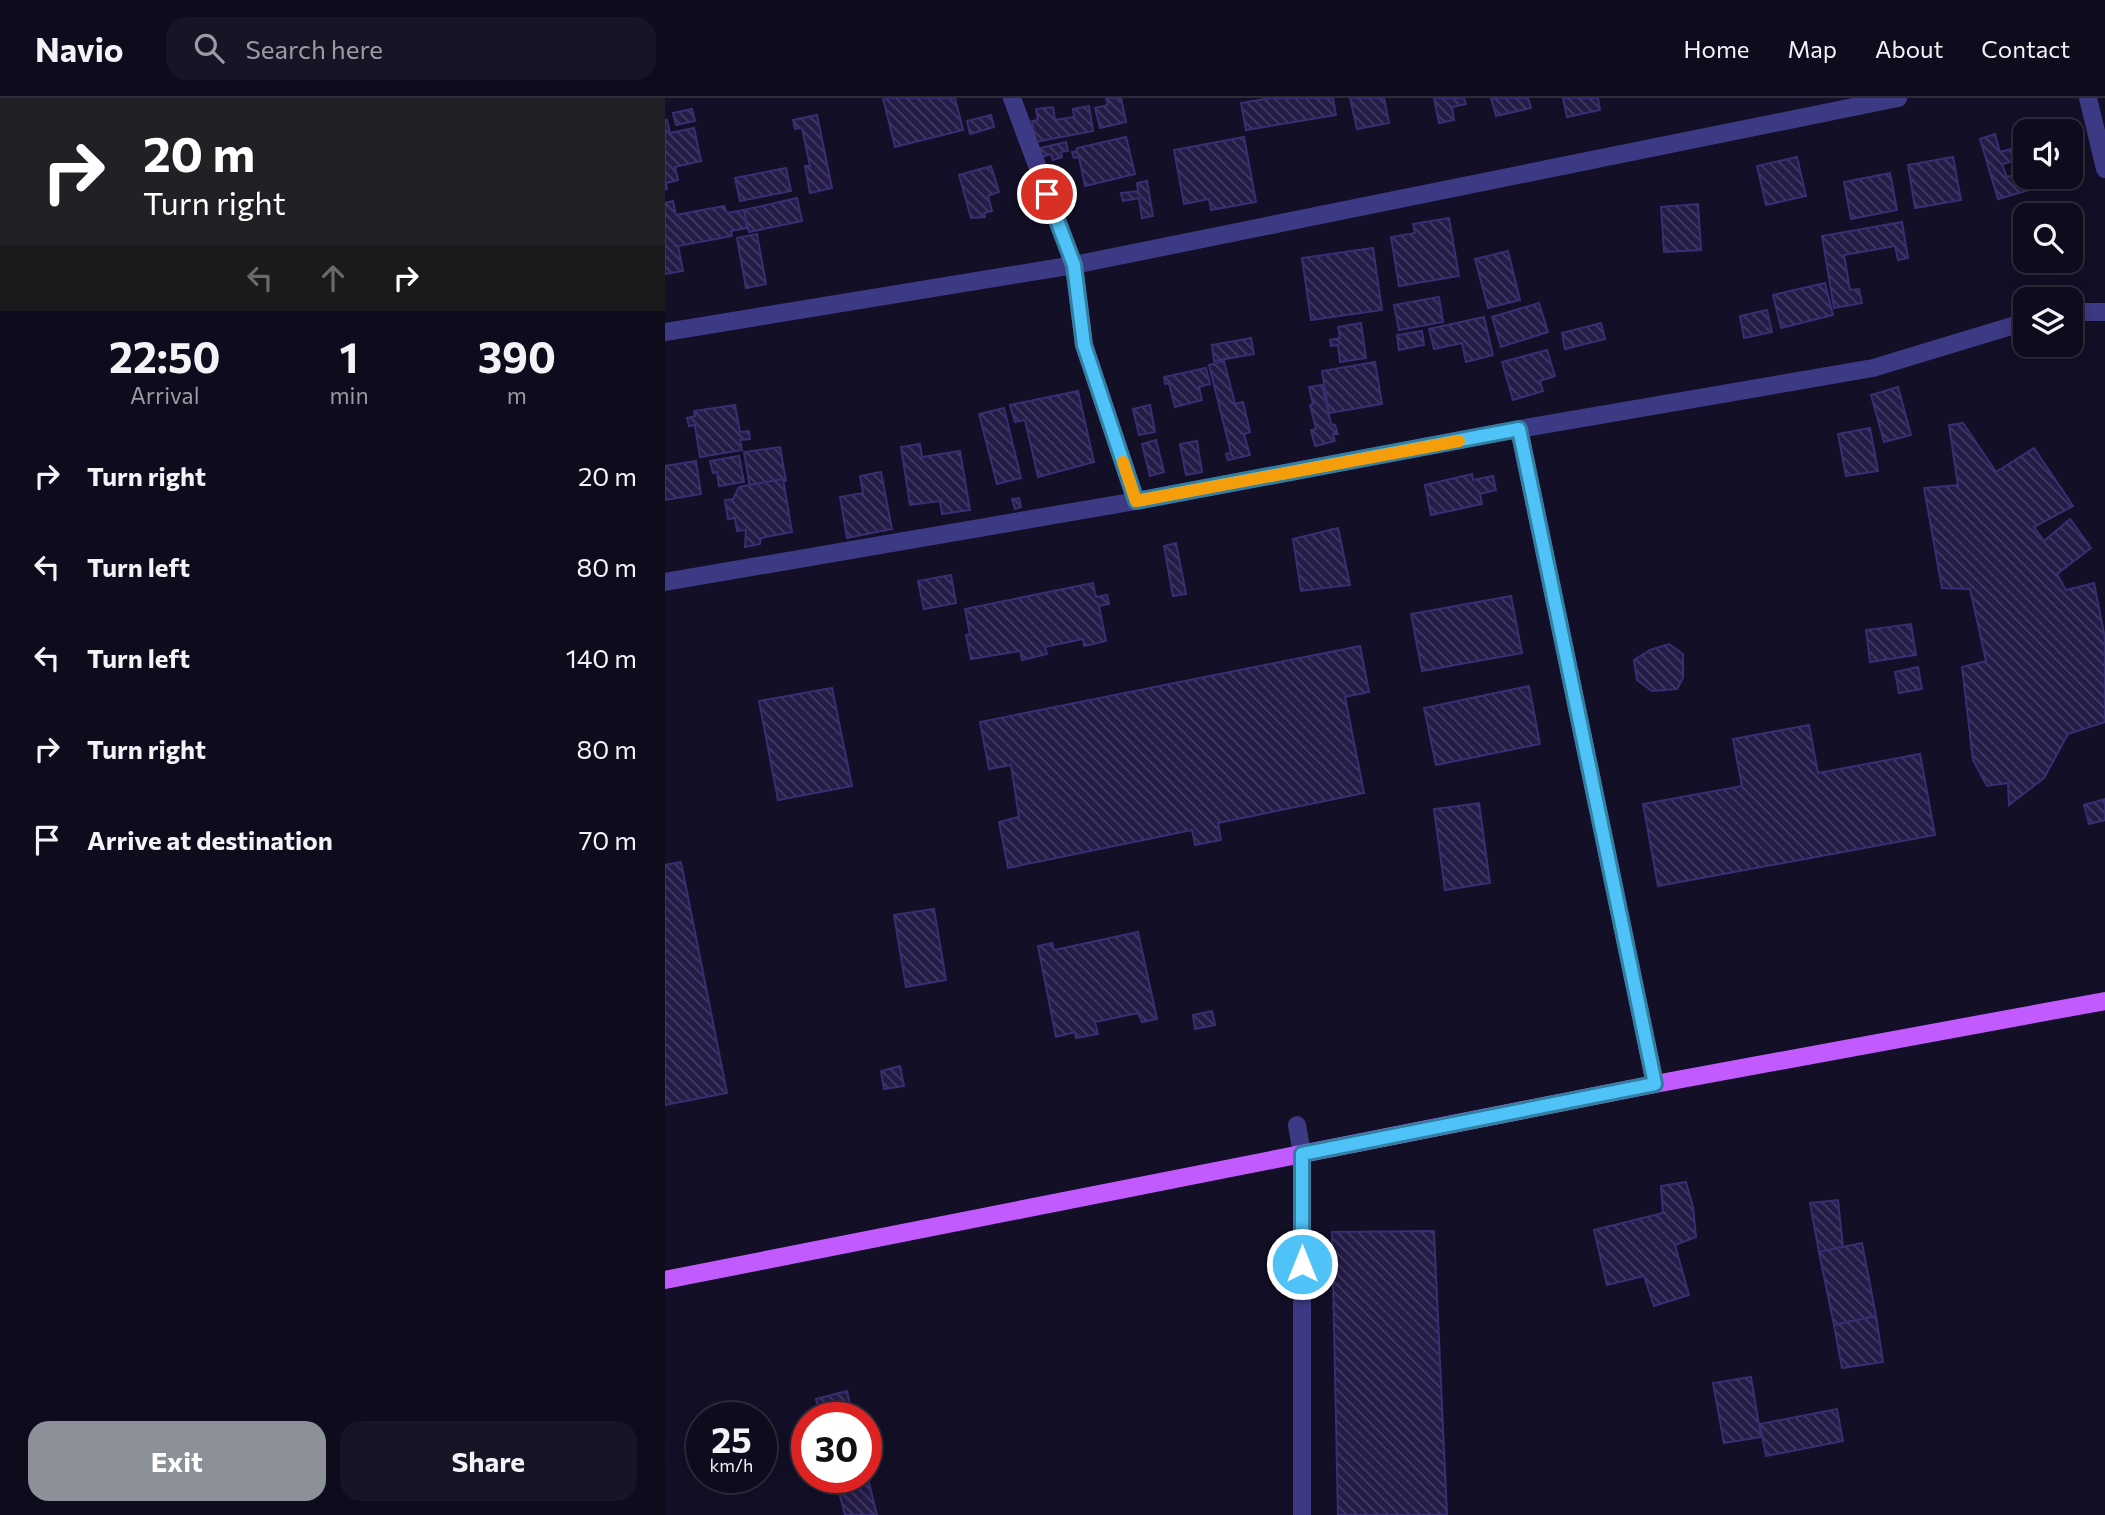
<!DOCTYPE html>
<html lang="en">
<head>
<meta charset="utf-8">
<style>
  :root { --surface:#0e0b1c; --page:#171425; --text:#f1f3f6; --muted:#9b9ba3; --line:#2e2b3b; --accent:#8c9099 }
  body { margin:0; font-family:Commissioner,sans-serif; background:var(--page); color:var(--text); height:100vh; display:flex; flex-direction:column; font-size:26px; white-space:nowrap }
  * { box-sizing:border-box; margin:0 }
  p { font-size:23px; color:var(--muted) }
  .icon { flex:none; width:38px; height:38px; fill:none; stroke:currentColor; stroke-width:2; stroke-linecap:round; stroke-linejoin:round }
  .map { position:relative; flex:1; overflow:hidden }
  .drawer { display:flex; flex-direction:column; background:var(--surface); width:665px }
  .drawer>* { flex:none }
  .guide { background:#202124; color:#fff; overflow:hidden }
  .controls { position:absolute; left:1348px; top:21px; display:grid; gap:14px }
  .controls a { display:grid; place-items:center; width:70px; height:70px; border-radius:14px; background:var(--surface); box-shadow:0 4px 18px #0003,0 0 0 2px var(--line); font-size:35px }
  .speed { position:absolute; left:21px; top:1304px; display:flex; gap:14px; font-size:35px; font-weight:700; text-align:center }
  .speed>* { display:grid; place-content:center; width:91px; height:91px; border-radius:50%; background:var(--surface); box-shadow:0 4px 18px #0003,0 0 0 2px var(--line); line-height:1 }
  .speed small { font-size:18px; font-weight:400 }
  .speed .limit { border:10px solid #d22; background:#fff; color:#111 }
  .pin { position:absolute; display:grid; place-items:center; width:60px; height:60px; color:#fff; margin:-30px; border:4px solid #fff; border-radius:50%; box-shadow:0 2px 7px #0007 }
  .me { position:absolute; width:77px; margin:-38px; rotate:0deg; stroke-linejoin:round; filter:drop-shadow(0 0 5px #0008) }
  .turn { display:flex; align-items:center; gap:24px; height:147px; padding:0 28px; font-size:32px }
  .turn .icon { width:91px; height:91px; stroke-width:2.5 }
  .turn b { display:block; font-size:49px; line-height:60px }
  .lanes { display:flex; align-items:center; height:66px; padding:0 28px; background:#0003; justify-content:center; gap:35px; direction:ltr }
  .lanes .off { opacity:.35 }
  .eta { display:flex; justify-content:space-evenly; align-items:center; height:119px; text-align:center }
  .eta b { font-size:42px; font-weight:700; line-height:49px }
  .action { display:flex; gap:14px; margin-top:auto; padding:14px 28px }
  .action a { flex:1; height:80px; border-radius:21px; background:var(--accent); color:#fff; font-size:28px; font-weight:700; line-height:80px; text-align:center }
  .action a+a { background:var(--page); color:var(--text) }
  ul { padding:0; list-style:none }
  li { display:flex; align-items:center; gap:21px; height:91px; padding:0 28px }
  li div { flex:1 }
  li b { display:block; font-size:26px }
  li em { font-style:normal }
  header { display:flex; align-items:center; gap:42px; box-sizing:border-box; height:98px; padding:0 35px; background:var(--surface); border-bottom:2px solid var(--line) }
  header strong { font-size:33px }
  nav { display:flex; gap:38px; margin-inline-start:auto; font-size:24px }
  .search { width:490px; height:63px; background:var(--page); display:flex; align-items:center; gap:18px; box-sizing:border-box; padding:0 24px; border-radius:21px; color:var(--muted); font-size:26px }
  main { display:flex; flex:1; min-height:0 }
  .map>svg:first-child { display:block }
</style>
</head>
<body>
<header>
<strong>Navio</strong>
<div class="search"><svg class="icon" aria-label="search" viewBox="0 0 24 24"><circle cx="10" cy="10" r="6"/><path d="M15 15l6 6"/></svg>Search here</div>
<nav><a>Home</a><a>Map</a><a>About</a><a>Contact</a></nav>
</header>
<main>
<section class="drawer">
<div class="guide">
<div class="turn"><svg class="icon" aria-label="right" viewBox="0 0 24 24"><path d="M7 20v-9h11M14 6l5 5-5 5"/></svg><div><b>20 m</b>Turn right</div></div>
<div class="lanes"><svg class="icon off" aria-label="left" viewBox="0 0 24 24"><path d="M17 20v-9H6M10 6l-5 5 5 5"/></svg><svg class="icon off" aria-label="ahead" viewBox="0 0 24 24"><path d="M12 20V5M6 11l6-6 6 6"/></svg><svg class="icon" aria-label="right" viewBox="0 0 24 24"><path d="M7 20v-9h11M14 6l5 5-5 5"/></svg></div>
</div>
<div class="eta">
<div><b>22:50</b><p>Arrival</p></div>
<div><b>1</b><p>min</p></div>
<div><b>390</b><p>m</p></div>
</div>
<ul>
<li><svg class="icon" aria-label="right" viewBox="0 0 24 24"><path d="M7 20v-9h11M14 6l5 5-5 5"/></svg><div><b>Turn right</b></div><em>20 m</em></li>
<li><svg class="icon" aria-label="left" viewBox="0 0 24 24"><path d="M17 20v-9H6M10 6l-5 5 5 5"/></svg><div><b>Turn left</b></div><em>80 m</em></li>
<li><svg class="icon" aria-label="left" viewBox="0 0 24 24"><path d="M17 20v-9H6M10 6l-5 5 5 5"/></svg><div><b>Turn left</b></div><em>140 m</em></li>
<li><svg class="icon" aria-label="right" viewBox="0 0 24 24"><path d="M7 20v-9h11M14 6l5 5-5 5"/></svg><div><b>Turn right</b></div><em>80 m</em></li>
<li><svg class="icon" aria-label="arrive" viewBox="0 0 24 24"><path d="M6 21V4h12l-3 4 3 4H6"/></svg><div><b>Arrive at destination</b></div><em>70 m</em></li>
</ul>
<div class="action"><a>Exit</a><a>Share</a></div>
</section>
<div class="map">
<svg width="1440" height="1417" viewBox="0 0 1440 1417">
  <defs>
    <pattern id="building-back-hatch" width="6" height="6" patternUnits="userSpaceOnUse" patternTransform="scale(1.75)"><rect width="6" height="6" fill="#241b47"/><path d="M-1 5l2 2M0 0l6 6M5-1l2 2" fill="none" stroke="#433b63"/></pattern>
  </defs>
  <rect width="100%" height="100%" fill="#130f26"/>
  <g fill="url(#building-back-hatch)" stroke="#3b2d73" stroke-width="2">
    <polygon points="218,0 290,0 298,32 230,49"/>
    <polygon points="441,0 456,0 461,24 435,30 430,10 443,7"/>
    <polygon points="606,0 668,0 671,17 581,32 576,5"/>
    <polygon points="685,0 719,0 724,25 692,31"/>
    <polygon points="769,0 799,0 801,6 787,9 789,22 774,25"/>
    <polygon points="826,0 863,0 866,10 831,18"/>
    <polygon points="898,0 933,0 935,12 902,19"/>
    <polygon points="424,8 428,33 370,44 367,23 373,22 371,11 388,9 390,22 409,19 408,11"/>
    <polygon points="27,11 30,23 11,27 8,15"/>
    <polygon points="152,17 167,90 145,95 140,68 145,68 137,30 130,31 128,22"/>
    <polygon points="326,17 329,29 305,36 302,23"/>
    <polygon points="0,22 2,22 5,35 29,30 36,63 10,69 13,82 1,85 2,91 0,92"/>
    <polygon points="1330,36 1335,54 1346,51 1349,63 1337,66 1342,79 1360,74 1360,79 1398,79 1399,82 1333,101 1315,41"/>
    <polygon points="461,39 470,76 420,88 414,59 409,60 407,54 412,53 412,50"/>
    <polygon points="579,39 591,104 546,112 544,101 519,106 509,52"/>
    <polygon points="401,44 403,53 396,54 397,59 388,62 386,56 377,59 375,50"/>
    <polygon points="1132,59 1141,98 1101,107 1092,68"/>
    <polygon points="1288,59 1296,102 1250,110 1243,67"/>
    <polygon points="326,68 334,94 323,98 327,113 319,115 320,119 306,120 294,77"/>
    <polygon points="121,70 126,93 75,103 70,80"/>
    <polygon points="1225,75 1232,112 1186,121 1179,84"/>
    <polygon points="482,83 488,118 477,120 474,100 458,103 456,95 473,93 472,85"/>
    <polygon points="132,100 137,123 84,134 79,112"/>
    <polygon points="8,103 11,117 59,108 62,115 79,112 82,130 66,133 67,138 13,148 18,173 0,176 0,105"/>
    <polygon points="1033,106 1036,152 999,154 996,109"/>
    <polygon points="784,120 794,178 734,188 726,139 750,135 748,126"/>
    <polygon points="1237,124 1243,160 1233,162 1230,148 1179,157 1185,192 1194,191 1197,205 1169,210 1157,138"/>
    <polygon points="92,136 101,186 81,190 72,140"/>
    <polygon points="708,150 717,212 646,222 637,160"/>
    <polygon points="843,153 855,202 823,210 810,161"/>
    <polygon points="1160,185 1168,217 1116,230 1108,197"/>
    <polygon points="774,199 778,224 734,232 729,207"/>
    <polygon points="874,205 883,234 836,249 827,219"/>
    <polygon points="1102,212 1107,234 1079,240 1075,218"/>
    <polygon points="819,219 828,257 801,264 797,245 769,251 764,231"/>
    <polygon points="696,225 701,260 675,264 673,247 666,248 665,242 675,240 673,229"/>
    <polygon points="936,225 940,241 900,251 897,235"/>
    <polygon points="757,233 759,247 734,252 732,237"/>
    <polygon points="586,240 589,256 549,263 547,247"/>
    <polygon points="882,252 890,278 875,283 878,293 848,302 837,264"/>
    <polygon points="559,263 570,306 578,304 585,334 579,336 585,357 563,362 561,356 566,355 544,267"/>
    <polygon points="710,264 717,306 664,315 657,273"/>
    <polygon points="541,270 545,286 534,289 537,302 510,309 504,285 500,286 499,279"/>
    <polygon points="657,287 666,326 670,327 673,336 668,336 670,343 650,348 646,332 651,331 645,307 648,306 644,289"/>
    <polygon points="1233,289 1246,337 1219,344 1206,297"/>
    <polygon points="413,293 429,364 373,379 360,322 350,324 345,307"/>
    <polygon points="70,307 75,334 84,333 85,341 75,342 77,352 35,359 30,327 24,328 22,320 30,318 29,313"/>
    <polygon points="485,307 490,334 474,337 468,311"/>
    <polygon points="339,310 356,380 332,386 314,316"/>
    <polygon points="1298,325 1331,374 1369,350 1408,408 1369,429 1379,443 1405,421 1426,450 1392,476 1401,492 1429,485 1440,540 1440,624 1403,636 1379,680 1344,707 1343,685 1322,688 1308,662 1297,569 1321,563 1305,491 1277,490 1259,390 1293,387 1284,327"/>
    <polygon points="1205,330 1213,373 1181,378 1173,336"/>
    <polygon points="491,342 499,374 485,378 477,346"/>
    <polygon points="532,343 537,374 521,377 515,346"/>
    <polygon points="255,346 257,359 295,353 305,412 277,416 275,403 245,407 236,349"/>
    <polygon points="115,349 121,383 85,389 79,354"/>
    <polygon points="74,358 79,384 54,388 52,374 48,375 45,363"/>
    <polygon points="31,363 36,396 0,402 0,368"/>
    <polygon points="216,374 227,431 182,440 175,399 198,395 195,378"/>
    <polygon points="807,376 808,382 828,378 831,392 815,396 817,406 766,417 760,387"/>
    <polygon points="118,381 127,434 96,440 95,446 80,449 81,432 72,433 70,420 63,421 60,402 68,401 74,389"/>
    <polygon points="354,400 356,409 350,411 347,401"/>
    <polygon points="673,430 685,487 636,493 628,441"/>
    <polygon points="511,445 521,496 508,498 499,448"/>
    <polygon points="286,477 291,505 259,511 253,483"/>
    <polygon points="428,485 431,499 442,497 444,506 434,508 441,543 419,548 418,541 380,549 382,556 357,562 355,553 306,561 301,537 305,537 300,511"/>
    <polygon points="846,498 857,555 757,573 746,516"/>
    <polygon points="1246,526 1251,557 1205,564 1201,532"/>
    <polygon points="1004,546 1018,556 1018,580 1012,591 987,593 972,582 969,562 985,552"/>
    <polygon points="695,548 704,594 680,599 699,695 553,725 556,742 530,747 527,732 343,770 334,724 354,719 346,667 324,671 315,624"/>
    <polygon points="1253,569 1257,591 1234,595 1230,574"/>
    <polygon points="864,588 875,646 771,667 759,610"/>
    <polygon points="167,590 187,688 113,702 94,603"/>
    <polygon points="1144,627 1153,675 1255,656 1270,737 993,788 978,706 1077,688 1068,641"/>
    <polygon points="1440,701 1440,722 1424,726 1419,707"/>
    <polygon points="814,705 825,785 780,792 769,711"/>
    <polygon points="16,764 62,995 0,1007 0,767"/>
    <polygon points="269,811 281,882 241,889 229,817"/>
    <polygon points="473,834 492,921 477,924 473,915 430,924 433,936 411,940 410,934 391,939 373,848 387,845 389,852"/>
    <polygon points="547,913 550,927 530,931 528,917"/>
    <polygon points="235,968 239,988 219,991 216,973"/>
    <polygon points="1021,1084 1028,1109 1031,1139 1010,1147 1024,1197 989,1208 979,1178 942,1187 929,1132 998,1115 996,1088"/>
    <polygon points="1173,1102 1178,1149 1154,1154 1145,1105"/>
    <polygon points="769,1133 782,1417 673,1417 667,1134"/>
    <polygon points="1197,1145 1211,1218 1169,1227 1154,1154"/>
    <polygon points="1211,1218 1218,1264 1177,1270 1169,1227"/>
    <polygon points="1086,1279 1096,1339 1059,1345 1048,1285"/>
    <polygon points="182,1293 188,1320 156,1320 151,1301"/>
    <polygon points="1172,1311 1178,1343 1101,1358 1095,1326"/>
    <polygon points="201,1373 212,1417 180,1417 170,1379 201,1379"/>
  </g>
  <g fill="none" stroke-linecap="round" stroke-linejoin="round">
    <g stroke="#3d3a85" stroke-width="18">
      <polyline points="347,0 409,167 419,247 471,403"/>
      <polyline points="1423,0 1440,71"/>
      <polyline points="1405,214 1440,214"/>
      <polyline points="0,234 409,167 1233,0"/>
      <polyline points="854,331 990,986"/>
      <polyline points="0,484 471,403 854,331 1208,270 1360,224"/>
      <polyline points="632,1027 637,1056 637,1417"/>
    </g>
    <polyline stroke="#c25bff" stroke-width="18" points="0,1182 990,986 1440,903"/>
  </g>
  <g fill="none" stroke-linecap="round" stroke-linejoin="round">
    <g stroke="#337fa1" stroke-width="18">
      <polyline id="route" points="382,96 409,167 419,247 471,403 854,331 990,986 637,1056 637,1166"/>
    </g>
    <use href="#route" stroke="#4fc3f7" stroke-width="12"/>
    <polyline stroke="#f59e0b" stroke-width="12" points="458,364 471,403 794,343"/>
  </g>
</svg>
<div class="controls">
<a><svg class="icon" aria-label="sound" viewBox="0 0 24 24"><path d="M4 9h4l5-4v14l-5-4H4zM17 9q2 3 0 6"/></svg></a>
<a><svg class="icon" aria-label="search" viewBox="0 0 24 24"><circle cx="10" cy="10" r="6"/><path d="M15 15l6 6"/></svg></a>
<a><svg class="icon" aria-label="layers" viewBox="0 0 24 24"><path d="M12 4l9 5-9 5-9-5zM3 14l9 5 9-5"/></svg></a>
</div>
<div class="speed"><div>25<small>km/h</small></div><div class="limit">30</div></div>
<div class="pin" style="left:382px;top:96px;background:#d93025"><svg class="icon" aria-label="arrive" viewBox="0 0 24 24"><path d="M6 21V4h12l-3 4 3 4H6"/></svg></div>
<svg class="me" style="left:637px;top:1166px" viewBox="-20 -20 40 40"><circle r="17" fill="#4fc3f7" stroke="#fff" stroke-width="3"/><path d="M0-11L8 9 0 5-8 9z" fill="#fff"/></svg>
</div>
</main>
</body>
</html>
